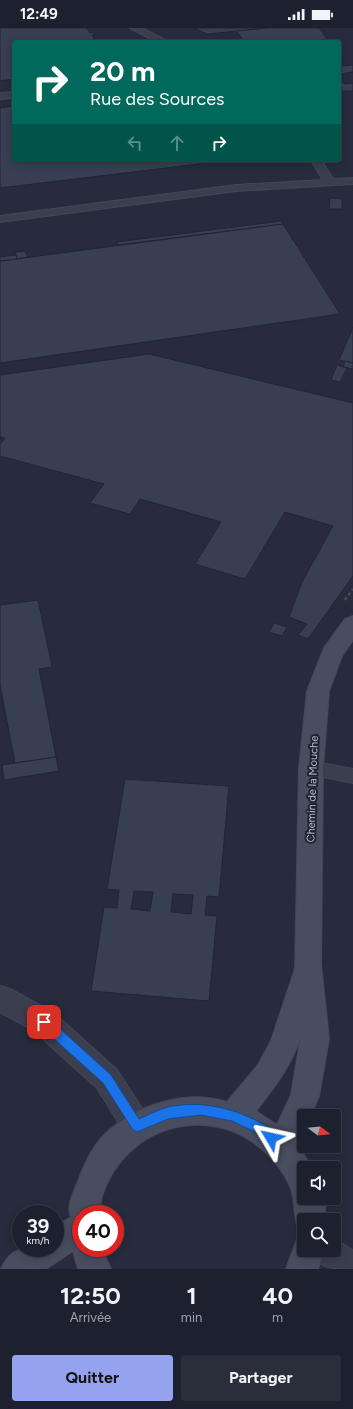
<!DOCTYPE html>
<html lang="fr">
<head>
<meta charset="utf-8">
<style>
  :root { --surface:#1d202e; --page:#2a2d3a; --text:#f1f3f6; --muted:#a0a3aa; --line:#3b3e4a; --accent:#95a3ef }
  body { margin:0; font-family:Figtree,sans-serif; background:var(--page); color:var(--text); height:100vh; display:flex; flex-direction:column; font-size:15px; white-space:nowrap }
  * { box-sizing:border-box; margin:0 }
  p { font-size:13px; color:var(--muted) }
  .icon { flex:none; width:22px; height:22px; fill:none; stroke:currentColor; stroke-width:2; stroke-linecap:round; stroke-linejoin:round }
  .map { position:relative; height:1241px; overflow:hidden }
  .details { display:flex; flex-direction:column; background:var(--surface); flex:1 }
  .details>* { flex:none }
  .banner { position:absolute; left:12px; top:12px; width:329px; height:122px; border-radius:4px; box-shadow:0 2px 10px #0003,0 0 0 1px var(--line); background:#00695c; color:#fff; overflow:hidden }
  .needle { width:26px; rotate:106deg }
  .buttons { position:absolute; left:297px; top:1081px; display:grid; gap:8px }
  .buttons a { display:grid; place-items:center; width:44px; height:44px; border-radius:4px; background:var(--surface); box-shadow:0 2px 10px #0003,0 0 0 1px var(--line); font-size:20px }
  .speed { position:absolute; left:12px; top:1177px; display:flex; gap:8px; font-size:20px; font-weight:700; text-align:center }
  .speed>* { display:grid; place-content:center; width:52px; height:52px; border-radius:50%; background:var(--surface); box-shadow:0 2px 10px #0003,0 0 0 1px var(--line); line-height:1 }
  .speed small { font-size:10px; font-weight:400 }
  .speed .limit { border:6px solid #d22; background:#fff; color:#111 }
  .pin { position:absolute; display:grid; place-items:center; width:34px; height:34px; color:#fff; margin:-17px; border-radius:8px; box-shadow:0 2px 6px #0006 }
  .me { position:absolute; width:44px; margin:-22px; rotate:306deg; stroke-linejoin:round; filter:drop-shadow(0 0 3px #0008) }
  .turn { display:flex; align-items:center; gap:14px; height:84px; padding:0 12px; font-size:18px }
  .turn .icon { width:52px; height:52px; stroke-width:2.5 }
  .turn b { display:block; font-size:28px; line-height:34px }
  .lanes { display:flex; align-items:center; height:38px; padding:0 12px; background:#0003; justify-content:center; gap:20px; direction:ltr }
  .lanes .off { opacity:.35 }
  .eta { display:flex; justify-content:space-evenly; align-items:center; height:68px; text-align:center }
  .eta b { font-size:24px; font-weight:700; line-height:28px }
  .button { display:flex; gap:8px; margin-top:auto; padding:8px 12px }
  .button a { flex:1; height:46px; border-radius:4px; background:var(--accent); color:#111; font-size:16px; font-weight:700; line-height:46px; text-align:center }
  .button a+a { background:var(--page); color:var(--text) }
  .status { display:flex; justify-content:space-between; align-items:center; height:28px; padding:0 20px; background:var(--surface); direction:ltr }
  .status svg { height:11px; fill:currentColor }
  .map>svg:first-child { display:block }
</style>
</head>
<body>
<div class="status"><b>12:49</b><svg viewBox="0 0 49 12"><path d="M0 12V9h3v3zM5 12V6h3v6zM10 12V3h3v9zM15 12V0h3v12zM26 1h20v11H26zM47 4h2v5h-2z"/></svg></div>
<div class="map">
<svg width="353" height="1241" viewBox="0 0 353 1241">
  <rect width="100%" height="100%" fill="#272b3d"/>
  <g fill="#393f53" stroke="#222535" fill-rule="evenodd">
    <polygon points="0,0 87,0 90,5 93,4 95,7 92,7 94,11 98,11 101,14 14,14 14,51 0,53"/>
    <polygon points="194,0 268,0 207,6"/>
    <polygon points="268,0 319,0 328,12 307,14 244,14 237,3"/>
    <polygon points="353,37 353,44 339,46 339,38"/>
    <polygon points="344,54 344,56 353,55 353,63 339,63 339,55"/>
    <polygon points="14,78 14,132 232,132 0,160 0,80"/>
    <polygon points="330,170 342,171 342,181 329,181"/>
    <polygon points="281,193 283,196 118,217 117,214"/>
    <polygon points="283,196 340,286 0,335 0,233"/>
    <polygon points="25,223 28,229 17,231 15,224"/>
    <polygon points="16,227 17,231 0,233 0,229"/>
    <polygon points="353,299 353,335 339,332"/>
    <polygon points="149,326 353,375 353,548 308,611 298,607 307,596 289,589 302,554 333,498 285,484 245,551 195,536 221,494 140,471 130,486 90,475 104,456 0,428 0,416 5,410 0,409 0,347"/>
    <polygon points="345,333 353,335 353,341 343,339"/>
    <polygon points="337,337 347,340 340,354 331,352"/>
    <polygon points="38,572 52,639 39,641 56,729 15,735 0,657 0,577"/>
    <polygon points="274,595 287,599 282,608 269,604"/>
    <polygon points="56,729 59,743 4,752 2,737"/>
    <path d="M125,751L229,758L219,869L207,868L205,887L217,888L209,973L91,963L104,879L117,880L119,862L107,861ZM134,863L153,864L150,883L131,881ZM173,866L193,867L191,886L171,884Z"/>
  </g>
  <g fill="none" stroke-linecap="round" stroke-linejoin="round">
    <g stroke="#444757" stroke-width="2">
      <g id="lane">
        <polygon points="130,0 142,0 169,14 157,14"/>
        <polygon points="14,64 14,70 0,71 0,65"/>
        <polygon points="311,132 321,132 333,151 353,150 353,156 236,163 0,194 0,188 236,157 323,152"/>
        <polygon points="311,733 353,741 353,755 305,745 302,740 305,735"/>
      </g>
    </g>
    <g stroke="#444757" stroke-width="2">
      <g id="street">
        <polygon points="0,958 10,961 54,985 117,1042 147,1088 152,1098 147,1108 137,1112 127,1108 97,1060 34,1003 0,984"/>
        <path d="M334,1210L353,1223V1241C331,1241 319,1241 309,1222H334Z"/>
      </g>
    </g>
    <g stroke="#444757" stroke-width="2">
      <g id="secondary">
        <path d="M353,588V612L342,628L329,663L323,740L321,936L329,1011L319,1068L311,1088H304V1103L298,1117L312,1140H304V1170H323L325,1178V1192H304V1205L299,1203C294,1190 295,1180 293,1168C290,1154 280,1139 270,1129C217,1072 126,1094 102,1168C100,1174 101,1180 100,1186H81V1220H104L105,1228L111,1241H78L73,1223L46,1241H1C12,1215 31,1220 55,1220V1199L71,1189C66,1178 74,1164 78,1153C84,1137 92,1119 105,1106C136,1077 186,1061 227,1074L258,1037L271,1013L295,941L299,740L307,663L324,620L345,591ZM301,1008L291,1067L277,1097L256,1083C274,1060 292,1037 301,1008Z"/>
        <polygon points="304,1208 304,1222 324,1222 318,1241 286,1241 297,1211"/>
      </g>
    </g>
    <polyline stroke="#425056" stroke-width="2.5" stroke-dasharray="3 3" stroke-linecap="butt" points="345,572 353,561"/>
    <use href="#lane" fill="#3b3e4e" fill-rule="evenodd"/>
    <use href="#street" fill="#3b3e4e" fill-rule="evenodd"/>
    <use href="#secondary" fill="#494d60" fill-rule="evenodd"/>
  </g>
  <path fill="#1a73e8" stroke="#114b97" d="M44,989L48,990L111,1047L139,1091C148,1087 158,1082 168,1079C197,1073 226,1078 253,1091C262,1095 273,1100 277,1110L275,1114L271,1115L255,1104L232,1093L201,1087L168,1091L137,1104L133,1102L103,1055L40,998L39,994L40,990Z"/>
  <g text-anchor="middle" stroke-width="4" stroke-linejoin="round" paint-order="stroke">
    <g font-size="11" fill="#b7bac8" stroke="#202333">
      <text transform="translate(312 761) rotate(-88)" y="4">Chemin de la Mouche</text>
    </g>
  </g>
</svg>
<div class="buttons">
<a><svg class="needle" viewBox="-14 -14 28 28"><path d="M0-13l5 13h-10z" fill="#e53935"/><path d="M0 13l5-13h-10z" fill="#a0a3aa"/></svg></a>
<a><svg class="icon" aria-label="sound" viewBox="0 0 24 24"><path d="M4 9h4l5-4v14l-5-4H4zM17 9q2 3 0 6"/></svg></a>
<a><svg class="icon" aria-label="search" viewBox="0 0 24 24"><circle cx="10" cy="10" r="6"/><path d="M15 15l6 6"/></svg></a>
</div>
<div class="speed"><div>39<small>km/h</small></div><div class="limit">40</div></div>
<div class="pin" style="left:44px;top:994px;background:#d93025"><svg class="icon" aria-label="arrive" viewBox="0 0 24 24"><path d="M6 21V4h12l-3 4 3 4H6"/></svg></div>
<svg class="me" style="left:271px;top:1110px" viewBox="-20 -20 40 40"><path d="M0-17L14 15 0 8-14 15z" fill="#1a73e8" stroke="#fff" stroke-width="4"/></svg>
<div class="banner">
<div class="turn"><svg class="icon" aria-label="right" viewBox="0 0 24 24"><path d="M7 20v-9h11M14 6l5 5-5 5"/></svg><div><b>20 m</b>Rue des Sources</div></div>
<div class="lanes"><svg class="icon off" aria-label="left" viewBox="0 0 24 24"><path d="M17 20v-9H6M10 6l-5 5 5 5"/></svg><svg class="icon off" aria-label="ahead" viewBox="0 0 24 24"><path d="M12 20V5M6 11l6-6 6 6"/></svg><svg class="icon" aria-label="right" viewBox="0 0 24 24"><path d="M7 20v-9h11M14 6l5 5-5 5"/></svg></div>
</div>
</div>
<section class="details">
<div class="eta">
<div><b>12:50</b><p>Arrivée</p></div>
<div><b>1</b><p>min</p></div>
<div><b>40</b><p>m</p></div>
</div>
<div class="button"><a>Quitter</a><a>Partager</a></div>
</section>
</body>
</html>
